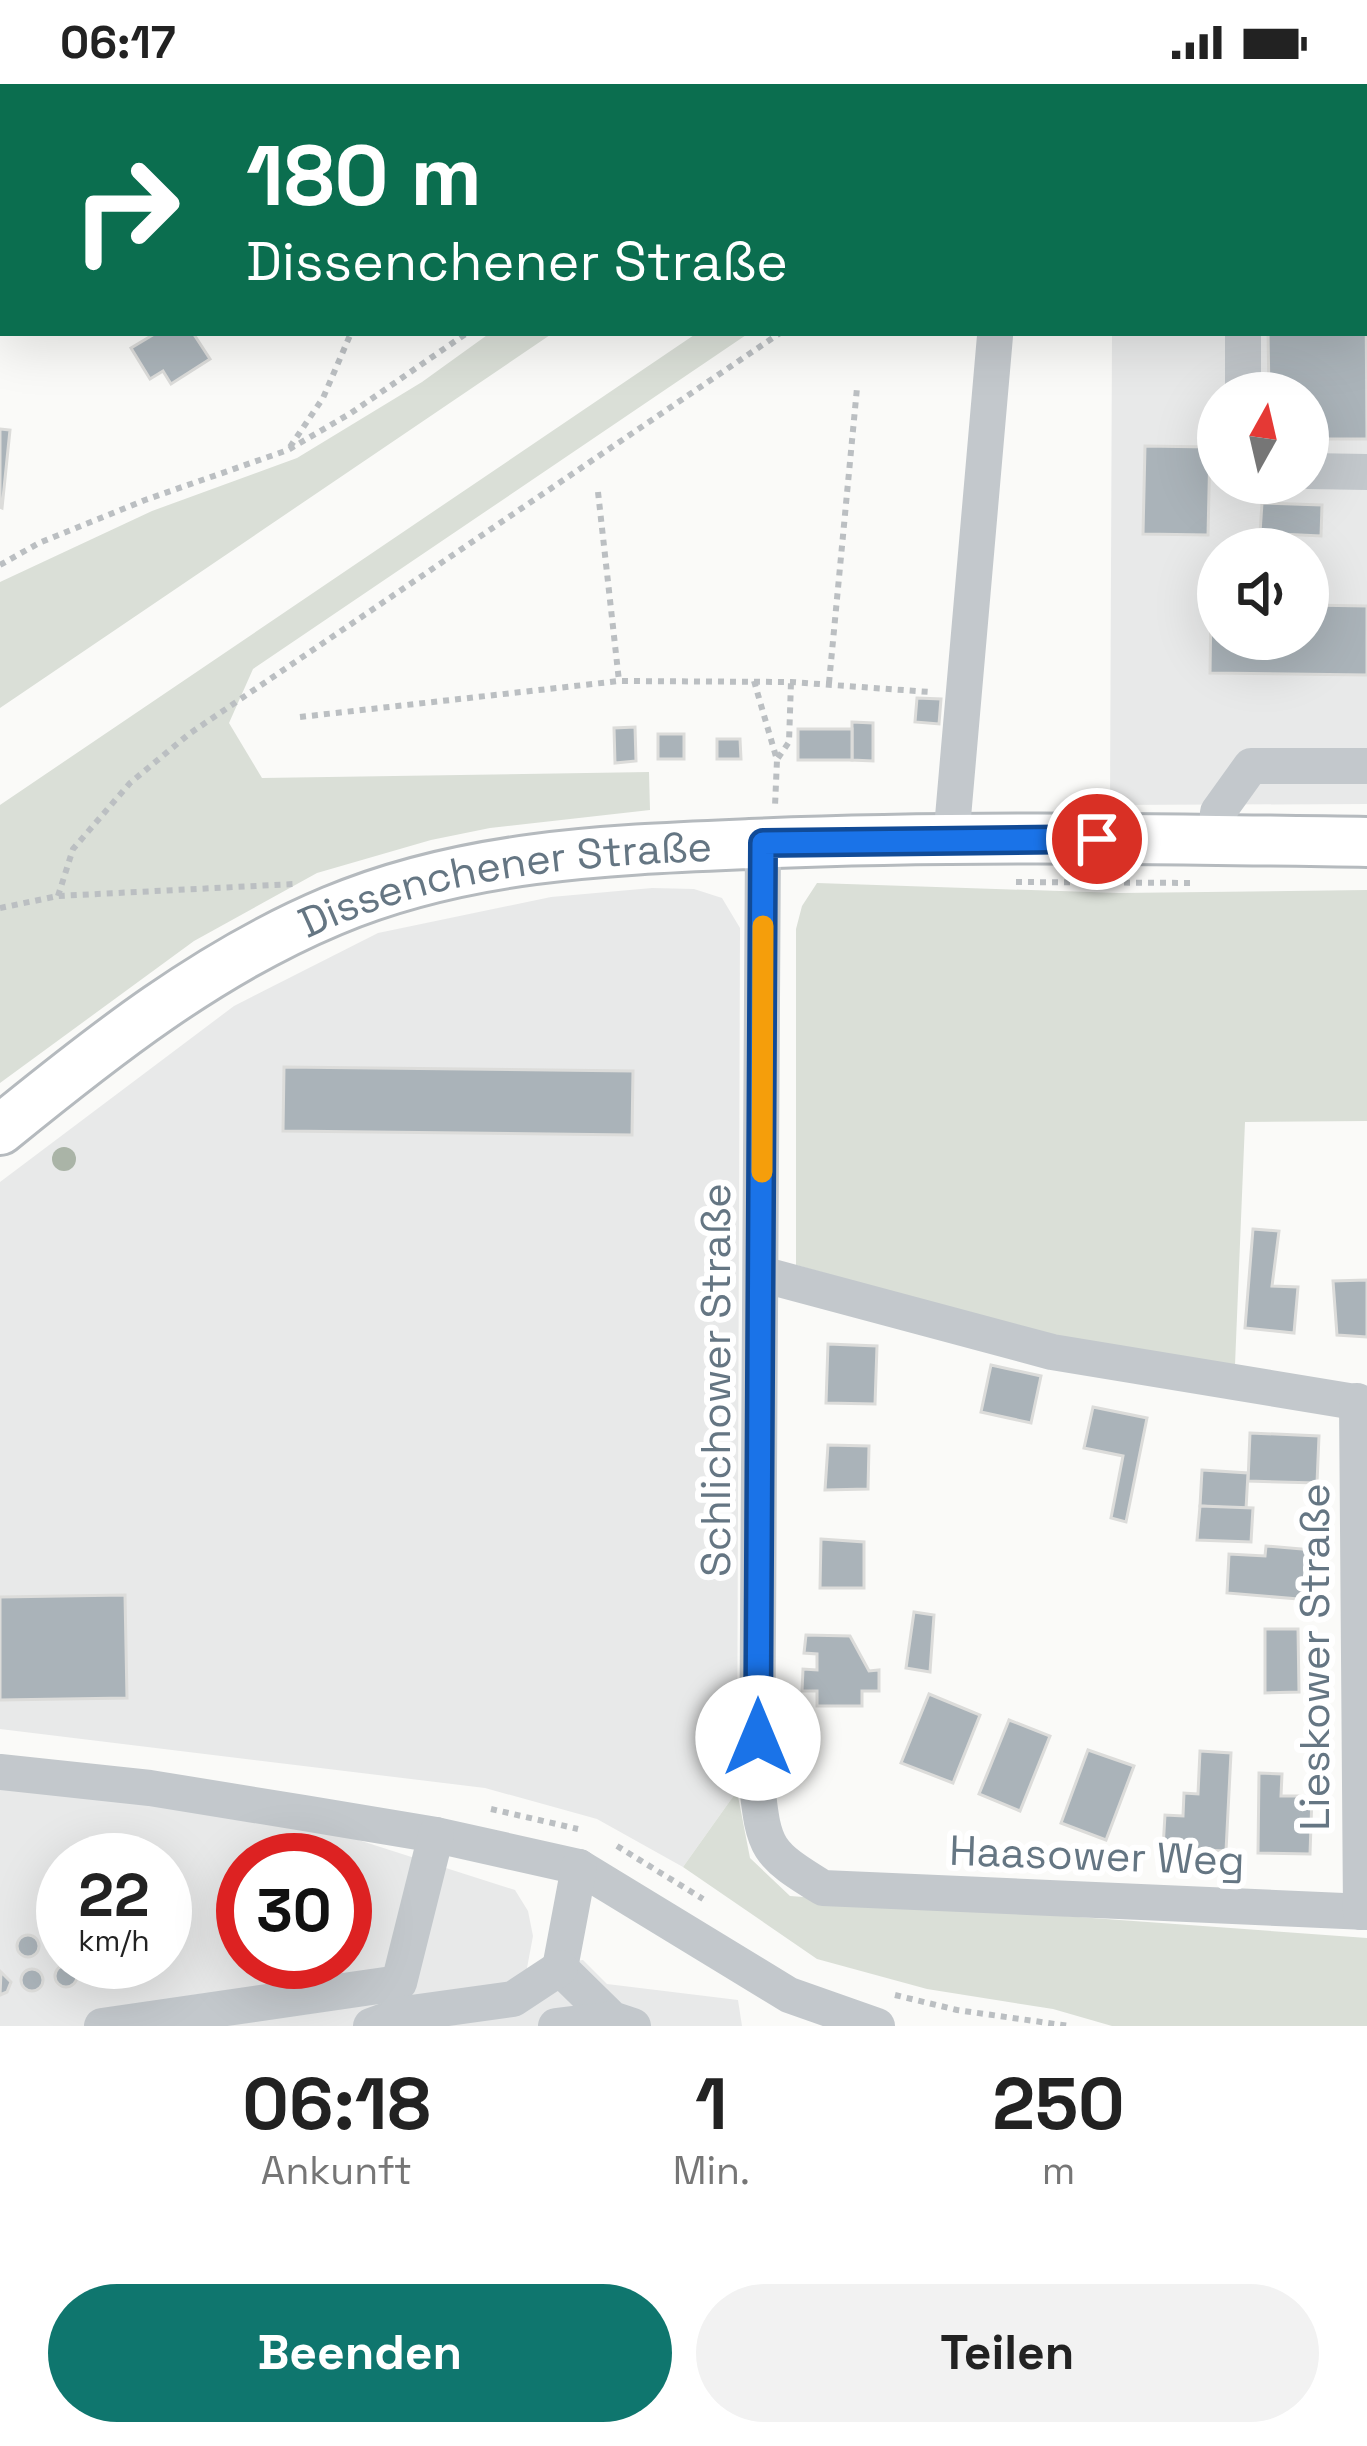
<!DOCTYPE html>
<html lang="de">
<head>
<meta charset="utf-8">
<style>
  :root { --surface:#fff; --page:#f2f2f2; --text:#222; --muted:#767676; --accent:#0f766e }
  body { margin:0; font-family:"Space Grotesk",sans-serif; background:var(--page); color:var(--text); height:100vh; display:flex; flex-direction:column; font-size:45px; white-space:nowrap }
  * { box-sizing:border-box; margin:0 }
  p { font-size:39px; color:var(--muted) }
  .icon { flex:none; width:66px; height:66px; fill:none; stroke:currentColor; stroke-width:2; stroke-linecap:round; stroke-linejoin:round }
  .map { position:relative; height:1942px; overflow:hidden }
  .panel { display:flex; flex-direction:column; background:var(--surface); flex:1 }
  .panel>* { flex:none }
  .top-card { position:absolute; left:0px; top:0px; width:1368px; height:252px; box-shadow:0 12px 48px #0002; background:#0b6e4f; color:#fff; overflow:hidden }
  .needle { width:78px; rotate:8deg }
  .tools { position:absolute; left:1197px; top:288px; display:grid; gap:24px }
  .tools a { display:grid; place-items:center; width:132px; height:132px; border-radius:50%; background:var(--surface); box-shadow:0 12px 48px #0002; font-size:60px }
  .speed { position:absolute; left:36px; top:1749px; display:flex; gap:24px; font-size:60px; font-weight:700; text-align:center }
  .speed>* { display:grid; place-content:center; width:156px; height:156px; border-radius:50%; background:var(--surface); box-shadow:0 12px 48px #0002; line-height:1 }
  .speed small { font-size:30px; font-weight:400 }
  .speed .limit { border:18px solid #d22; background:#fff; color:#111 }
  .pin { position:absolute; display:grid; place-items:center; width:102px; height:102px; color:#fff; margin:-51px; border:6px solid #fff; border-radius:50%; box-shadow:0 3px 12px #0007 }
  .me { position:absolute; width:132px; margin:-66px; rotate:0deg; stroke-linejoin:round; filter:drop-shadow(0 0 9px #0008) }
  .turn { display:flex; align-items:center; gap:42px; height:252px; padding:0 48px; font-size:54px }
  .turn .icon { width:156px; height:156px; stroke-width:2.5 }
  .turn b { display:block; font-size:84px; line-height:102px }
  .eta { display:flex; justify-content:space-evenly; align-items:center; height:204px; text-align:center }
  .eta b { font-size:72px; font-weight:800; line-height:84px }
  .primary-button { display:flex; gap:24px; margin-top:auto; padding:24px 48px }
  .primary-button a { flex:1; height:138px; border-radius:72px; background:var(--accent); color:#fff; font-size:48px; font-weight:800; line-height:138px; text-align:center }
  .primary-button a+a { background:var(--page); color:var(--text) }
  .status { display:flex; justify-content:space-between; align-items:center; height:84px; padding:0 60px; background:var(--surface); direction:ltr }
  .status svg { height:33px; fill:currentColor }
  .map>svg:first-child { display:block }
</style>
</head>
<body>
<div class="status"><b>06:17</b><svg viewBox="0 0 49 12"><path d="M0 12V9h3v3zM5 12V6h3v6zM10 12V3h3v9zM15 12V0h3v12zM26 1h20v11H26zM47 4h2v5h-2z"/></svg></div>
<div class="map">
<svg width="1367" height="1942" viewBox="0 0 1367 1942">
  <rect width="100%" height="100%" fill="#fafaf8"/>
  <g fill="#e8e9e9" fill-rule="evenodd">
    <path d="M1162,0H1367V720L1110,721L1112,249H1365V3H1158ZM1218,309H1308V399H1218ZM1218,465H1308V555H1218Z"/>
    <polygon points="652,804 694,805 722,814 740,844 737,1707 683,1783 597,1735 485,1704 0,1645 0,1098 234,922 378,849 551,813"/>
    <path d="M0,1704L139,1718L349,1753L515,1806L528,1827L533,1852L527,1884L583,1876L607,1900L738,1916L742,1942H0ZM63,1776H165V1878H63ZM243,1776H345V1878H243Z"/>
  </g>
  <g fill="#dadfd7">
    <polygon points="490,249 553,249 0,624 0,498 152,427 297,374 422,298"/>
    <polygon points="697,249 749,249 253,585 229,639 262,694 649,688 650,726 490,744 431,756 317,789 194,857 0,999 0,721"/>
    <polygon points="817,799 1119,809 1367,806 1367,1037 1245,1038 1235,1281 1058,1255 796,1181 796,845 802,822"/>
    <polygon points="737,1707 750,1774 790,1812 1367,1854 1367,1942 1112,1942 1053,1925 927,1905 817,1875 683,1783"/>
  </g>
  <g fill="#aab3b9" stroke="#dcdcda" stroke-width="3">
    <polygon points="522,0 581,0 596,3 522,3"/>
    <polygon points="1365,60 1367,355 1308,355 1308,309 1269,309 1268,249 1365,249"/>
    <polygon points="156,249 193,249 210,275 171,300 163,287 150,295 131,264"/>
    <polygon points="0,345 10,346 2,424 0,423"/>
    <polygon points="1145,362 1210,363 1208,451 1143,450"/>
    <polygon points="1262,419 1322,421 1321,452 1260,449"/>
    <polygon points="1211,520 1218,520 1218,555 1308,555 1308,521 1367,522 1367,591 1210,589"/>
    <polygon points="917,614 941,615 939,640 915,638"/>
    <polygon points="852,638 873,639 873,677 852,676"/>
    <polygon points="635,643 636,677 615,679 614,644"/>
    <rect x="798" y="645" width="54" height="31"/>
    <rect x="658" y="650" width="26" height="25"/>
    <polygon points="717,655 740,655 741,675 717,675"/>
    <polygon points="284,983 633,987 632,1051 283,1047"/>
    <polygon points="1253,1145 1279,1147 1272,1202 1298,1203 1294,1249 1245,1244"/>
    <polygon points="1367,1196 1367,1253 1337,1251 1333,1197"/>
    <polygon points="828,1260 877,1262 875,1320 826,1319"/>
    <polygon points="991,1281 1041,1292 1031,1339 981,1328"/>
    <polygon points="1093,1323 1147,1334 1126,1438 1111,1434 1123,1372 1084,1364"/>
    <polygon points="1250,1349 1319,1352 1317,1399 1248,1397"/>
    <polygon points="828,1361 869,1362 868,1405 825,1406"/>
    <polygon points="1202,1386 1248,1389 1246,1425 1200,1422"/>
    <polygon points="1200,1422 1253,1424 1251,1458 1197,1456"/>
    <polygon points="821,1455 864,1458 864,1504 820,1504"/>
    <polygon points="1266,1462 1314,1466 1310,1516 1227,1509 1229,1470 1265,1472"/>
    <polygon points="125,1511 127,1614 0,1616 0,1513"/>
    <polygon points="914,1528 934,1531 930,1588 906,1584"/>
    <polygon points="1265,1545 1298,1545 1299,1608 1265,1609"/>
    <polygon points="806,1551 850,1552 869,1587 879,1586 879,1607 862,1607 862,1622 817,1622 817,1607 802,1607 803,1585 817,1586 817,1570 804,1569"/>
    <polygon points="929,1610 980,1631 953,1699 901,1679"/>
    <polygon points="1009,1636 1050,1652 1020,1727 979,1710"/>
    <polygon points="1088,1666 1134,1682 1106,1756 1061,1739"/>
    <polygon points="1200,1667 1231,1669 1226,1767 1163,1764 1165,1731 1183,1732 1184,1709 1198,1710"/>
    <polygon points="1259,1689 1282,1690 1281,1712 1312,1712 1310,1770 1258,1769"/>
    <polygon points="59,1846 63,1846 63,1869 56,1867 50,1857"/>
    <circle cx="28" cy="1862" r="11"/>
    <circle cx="99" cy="1887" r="11"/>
    <circle cx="66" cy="1892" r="11"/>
    <circle cx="32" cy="1896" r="11"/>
    <polygon points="1,1888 11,1898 7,1908 0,1911"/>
  </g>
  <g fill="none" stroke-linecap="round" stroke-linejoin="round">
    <g stroke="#b5babe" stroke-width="54">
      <g id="major">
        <path id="s1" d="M0,1046C103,962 208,879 332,827C465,771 608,766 750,760C955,751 1162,755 1367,758"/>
      </g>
    </g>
    <g stroke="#bbbfc2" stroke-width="6" stroke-dasharray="6 6" stroke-linecap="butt">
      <polyline points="420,0 425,3"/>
      <polyline points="1139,3 1143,0"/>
      <polyline points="290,363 323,314 351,249"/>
      <polyline points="598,408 619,597"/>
      <polyline points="0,481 39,459 145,416 288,366 351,329 467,249"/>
      <polyline points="754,597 777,676 775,722"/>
      <polyline points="829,599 857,304"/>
      <polyline points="300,633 619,597 791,598 930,608"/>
      <polyline points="778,674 789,658 791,598"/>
      <polyline points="1016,798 1195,799"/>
      <polyline points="58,812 73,765 130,699 189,650 780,249"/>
      <polyline points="0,824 58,812 294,800"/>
      <polyline points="491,1725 578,1745"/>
      <polyline points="617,1762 703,1815"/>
      <polyline points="895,1911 957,1926 1069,1942"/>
    </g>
    <g stroke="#c3c8cc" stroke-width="36">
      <polyline points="1365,34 1367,34"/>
      <polyline points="1243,309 1243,249"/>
      <polyline points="1308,387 1367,388"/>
      <polyline points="951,756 995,252"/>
      <polyline points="1217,756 1218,728 1251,682 1367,682"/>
      <path d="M763,759L757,1701C764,1765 766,1769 823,1804L1367,1828"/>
      <polyline points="761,1190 1052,1268 1367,1320"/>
      <polyline points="1357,1317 1361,1828"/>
      <polyline points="0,1688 150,1704 304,1729 436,1751 579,1783 789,1911 877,1942"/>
      <polyline points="579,1783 560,1884 612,1935 633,1942"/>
      <polyline points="102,1942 399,1899 436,1751"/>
      <polyline points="371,1942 404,1930 513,1915 560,1884"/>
      <polyline points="556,1942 612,1935"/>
    </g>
    <use href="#major" stroke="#fff" stroke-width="48"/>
  </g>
  <circle fill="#aab4a7" cx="64" cy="1075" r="12"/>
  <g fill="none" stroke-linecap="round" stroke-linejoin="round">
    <g stroke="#114b97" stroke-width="30">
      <polyline id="route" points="758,1654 763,759 1097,755"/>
    </g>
    <use href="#route" stroke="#1a73e8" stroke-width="21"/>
    <polyline stroke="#f59e0b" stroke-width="21" points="762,1088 763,842"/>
  </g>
  <g text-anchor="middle" stroke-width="12" stroke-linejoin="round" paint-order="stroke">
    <g font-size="42" fill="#657683" stroke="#fff">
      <text dy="15" stroke="none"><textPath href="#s1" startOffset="576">Dissenchener Straße</textPath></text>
      <text transform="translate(715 1296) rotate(-90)" y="15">Schlichower Straße</text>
      <text transform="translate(1314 1573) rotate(-90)" y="15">Lieskower Straße</text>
      <text transform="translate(1097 1771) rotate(2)" y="15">Haasower Weg</text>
    </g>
  </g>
</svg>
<div class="tools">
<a><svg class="needle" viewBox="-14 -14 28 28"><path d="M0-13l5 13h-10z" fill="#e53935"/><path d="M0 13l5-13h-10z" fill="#767676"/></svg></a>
<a><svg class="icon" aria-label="sound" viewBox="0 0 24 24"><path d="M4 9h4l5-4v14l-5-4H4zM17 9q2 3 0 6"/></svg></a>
</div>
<div class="speed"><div>22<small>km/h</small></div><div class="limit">30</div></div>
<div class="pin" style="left:1097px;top:755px;background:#d93025"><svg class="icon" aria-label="arrive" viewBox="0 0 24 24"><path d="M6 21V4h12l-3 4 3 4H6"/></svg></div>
<svg class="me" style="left:758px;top:1654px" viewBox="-20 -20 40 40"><circle r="19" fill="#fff"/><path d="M0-13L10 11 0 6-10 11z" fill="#1a73e8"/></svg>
<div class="top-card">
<div class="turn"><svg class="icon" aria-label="right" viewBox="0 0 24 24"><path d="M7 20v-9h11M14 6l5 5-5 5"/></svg><div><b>180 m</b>Dissenchener Straße</div></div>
</div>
</div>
<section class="panel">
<div class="eta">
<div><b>06:18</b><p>Ankunft</p></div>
<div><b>1</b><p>Min.</p></div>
<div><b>250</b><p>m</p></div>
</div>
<div class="primary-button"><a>Beenden</a><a>Teilen</a></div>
</section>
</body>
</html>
